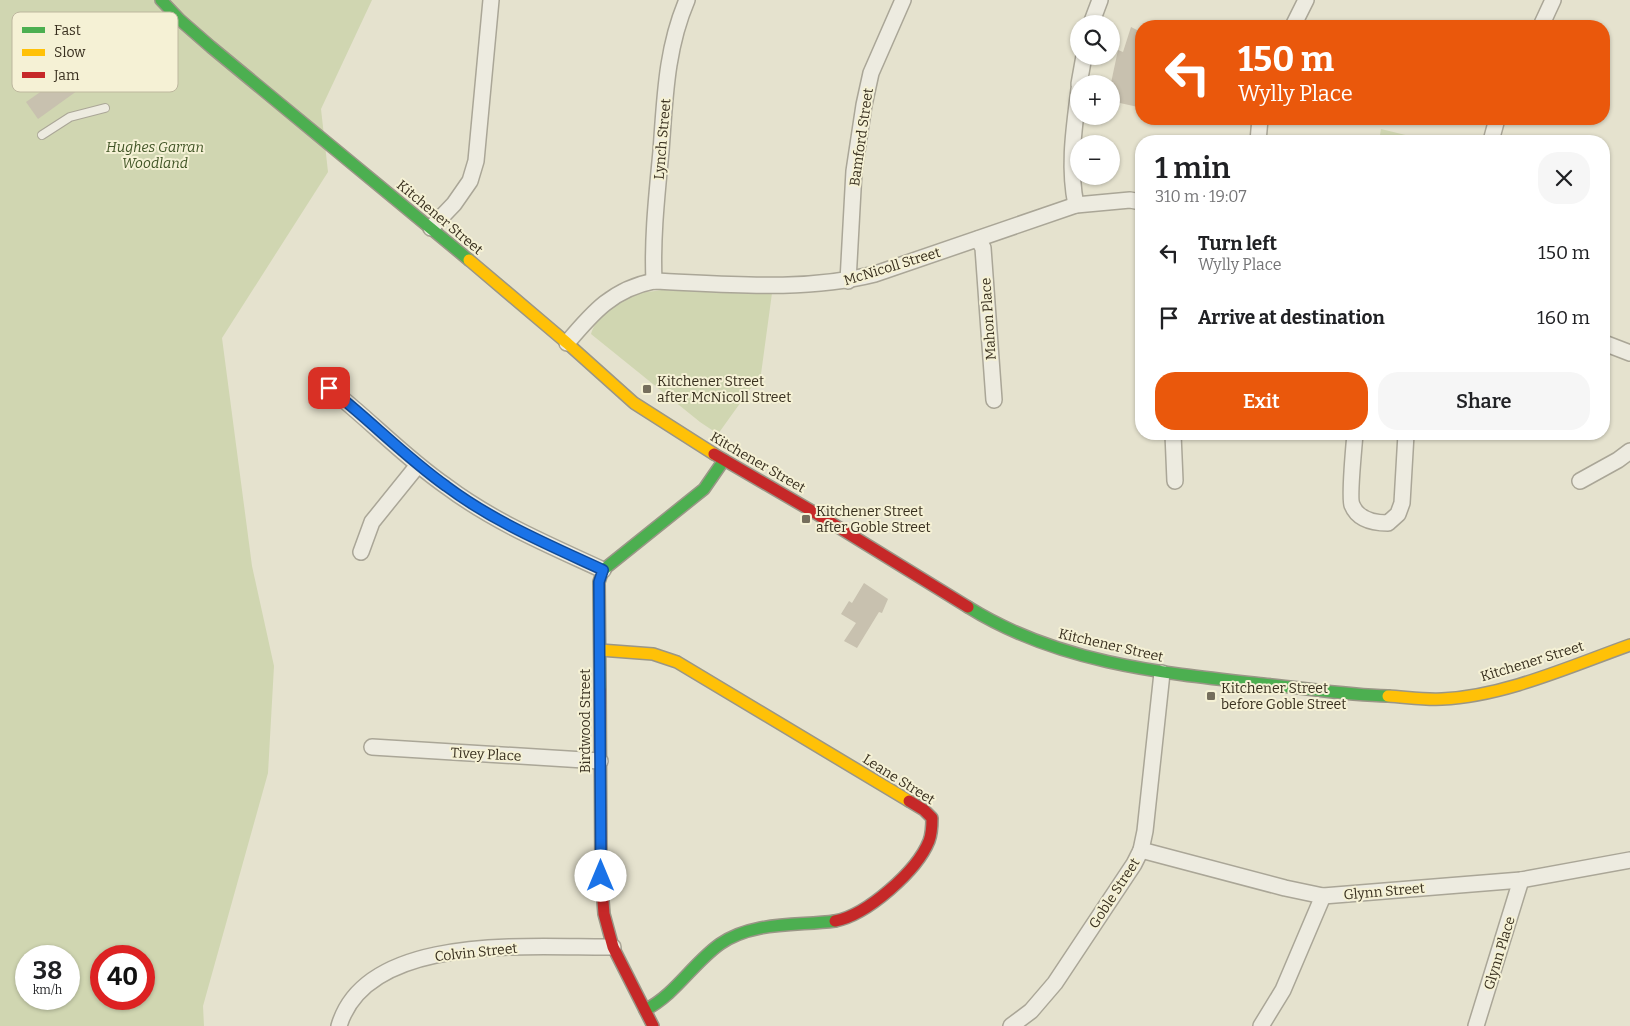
<!DOCTYPE html>
<html lang="en">
<head>
<meta charset="utf-8">
<style>
  :root { --surface:#fff; --page:#f6f6f6; --text:#202124; --muted:#757577; --accent:#ea580c }
  body { margin:0; font-family:Bitter,serif; background:var(--page); color:var(--text); height:100vh; display:flex; flex-direction:column; font-size:19px; white-space:nowrap }
  * { box-sizing:border-box; margin:0 }
  p { font-size:16px; color:var(--muted) }
  .icon { flex:none; width:28px; height:28px; fill:none; stroke:currentColor; stroke-width:2; stroke-linecap:round; stroke-linejoin:round }
  .map { position:relative; flex:1; overflow:hidden }
  .panel { position:absolute; left:1135px; top:135px; width:475px; height:305px; display:flex; flex-direction:column; background:var(--surface); border-radius:20px; box-shadow:0 1px 4px #0004 }
  .panel>* { flex:none }
  .banner { position:absolute; left:1135px; top:20px; width:475px; height:105px; border-radius:20px; box-shadow:0 1px 4px #0004; background:#ea580c; color:#fff; overflow:hidden }
  .tools { position:absolute; left:1070px; top:15px; display:grid; gap:10px }
  .tools a { display:grid; place-items:center; width:50px; height:50px; border-radius:50%; background:var(--surface); box-shadow:0 1px 4px #0004; font-size:25px }
  .speed { position:absolute; left:15px; top:945px; display:flex; gap:10px; font-size:25px; font-weight:700; text-align:center }
  .speed>* { display:grid; place-content:center; width:65px; height:65px; border-radius:50%; background:var(--surface); box-shadow:0 1px 4px #0004; line-height:1 }
  .speed small { font-size:12px; font-weight:400 }
  .speed .limit { border:8px solid #d22; background:#fff; color:#111 }
  .pin { position:absolute; display:grid; place-items:center; width:42px; height:42px; color:#fff; margin:-21px; border-radius:10px; box-shadow:0 2px 8px #0006 }
  .me { position:absolute; width:55px; margin:-28px; rotate:0deg; stroke-linejoin:round; filter:drop-shadow(0 0 4px #0008) }
  .turn { display:flex; align-items:center; gap:18px; height:105px; padding:0 20px; font-size:22px }
  .turn .icon { width:65px; height:65px; stroke-width:2.5 }
  .turn b { display:block; font-size:35px; line-height:42px }
  .round { display:grid; place-items:center; flex:none; width:52px; height:52px; border-radius:20px; background:var(--page) }
  .head { display:flex; align-items:center; justify-content:space-between; height:85px; padding:0 20px }
  h1 { font-size:30px; font-weight:600; line-height:38px }
  .button { display:flex; gap:10px; margin-top:auto; padding:10px 20px }
  .button a { flex:1; height:58px; border-radius:20px; background:var(--accent); color:#fff; font-size:20px; font-weight:600; line-height:58px; text-align:center }
  .button a+a { background:var(--page); color:var(--text) }
  ul { padding:0; list-style:none }
  li { display:flex; align-items:center; gap:15px; height:65px; padding:0 20px }
  li div { flex:1 }
  li b { display:block; font-size:19px }
  li em { font-style:normal }
  .map>svg:first-child { display:block }
</style>
</head>
<body>
<div class="map">
<svg width="1630" height="1026" viewBox="0 0 1630 1026">
  <rect width="100%" height="100%" fill="#e5e2ce"/>
  <g fill="#d0d6b1" fill-rule="evenodd">
    <path d="M0,0H372L321,109L328,172L222,338L252,566L274,666L268,773L203,1006L204,1026H0ZM26,956H69V999H26ZM101,956H144V999H101Z"/>
    <polygon points="1381,129 1430,141 1379,141"/>
    <path d="M661,290L772,293L761,374L718,434L700,422L591,334C595,319 615,303 630,296C639,292 651,292 661,290Z"/>
  </g>
  <g fill="#c8c1af">
    <polygon points="1131,27 1141,32 1141,95 1138,107 1111,101 1111,83 1118,50 1123,52"/>
    <polygon points="76,67 88,83 38,119 26,102"/>
    <polygon points="864,583 888,599 882,613 879,612 857,648 844,641 856,623 841,614 849,601 852,603"/>
  </g>
  <g fill="none" stroke-linecap="round" stroke-linejoin="round">
    <g stroke="#aaa697" stroke-width="10">
      <polyline id="lane" points="42,135 70,117 105,108"/>
    </g>
    <g stroke="#aaa697" stroke-width="18">
      <g id="street">
        <polyline points="1091,24 1100,0"/>
        <polyline points="1293,26 1306,0"/>
        <polyline points="1541,26 1553,0"/>
        <polyline points="1079,84 1084,56"/>
        <polyline points="1258,141 1260,119"/>
        <polyline points="1491,141 1497,119"/>
        <path d="M1076,205C1068,166 1074,129 1079,89"/>
        <polyline points="431,228 454,204 470,181 476,161 491,0"/>
        <polyline points="978,239 983,248 994,400"/>
        <path d="M654,281C652,238 657,194 661,151C665,98 666,49 687,0"/>
        <polyline points="848,281 854,171 864,105 871,73 903,0"/>
        <path d="M567,343C593,312 613,289 654,281C728,284 803,292 875,274L1076,205L1130,200L1141,202"/>
        <polyline points="1604,343 1630,353"/>
        <path d="M329,388C369,419 404,457 446,486C494,522 549,545 603,570"/>
        <polyline points="1173,434 1175,481"/>
        <path d="M1355,434C1354,445 1349,498 1352,505C1358,520 1373,523 1388,523L1398,514L1402,503L1406,434"/>
        <polyline points="1580,481 1618,460 1630,451"/>
        <polyline points="361,552 372,522 418,465"/>
        <polyline points="372,747 600,761"/>
        <polyline points="1141,850 1285,888 1323,896 1521,880 1630,860"/>
        <path d="M339,1026C367,931 536,948 613,947"/>
        <polyline points="1011,1026 1031,1011 1055,983 1134,864 1141,850 1145,831 1162,673"/>
        <polyline points="1261,1026 1283,990 1323,896"/>
        <polyline points="1476,1026 1521,880"/>
      </g>
    </g>
    <g stroke="#9a9687" stroke-width="14">
      <g id="fast">
        <polyline points="161,0 180,20 211,47 469,260"/>
        <path d="M968,607C1058,663 1161,673 1263,684C1305,688 1346,695 1388,696"/>
        <polyline points="600,690 599,582 603,570 704,489 724,460"/>
        <path d="M645,1010C676,994 692,964 720,944C753,921 797,926 835,921"/>
      </g>
    </g>
    <g stroke="#9a9687" stroke-width="14">
      <g id="slow">
        <polyline points="469,260 567,343 634,403 714,454"/>
        <polyline points="600,650 653,654 677,662 909,801"/>
        <path d="M1388,696C1406,697 1424,700 1442,699C1505,696 1571,666 1630,645"/>
      </g>
    </g>
    <g stroke="#9a9687" stroke-width="14">
      <g id="jam">
        <polyline points="714,454 812,511 968,607"/>
        <polyline points="600,690 601,876 604,914 613,947 653,1026"/>
        <path d="M835,921C867,915 917,871 929,841C932,833 932,826 932,818L924,810L909,801"/>
      </g>
    </g>
    <use href="#lane" stroke="#edebe0" stroke-width="8"/>
    <use href="#street" stroke="#edebe0" stroke-width="15"/>
    <use href="#fast" stroke="#4caf50" stroke-width="11"/>
    <use href="#slow" stroke="#ffc107" stroke-width="11"/>
    <use href="#jam" stroke="#c62828" stroke-width="11"/>
  </g>
  <g fill="none" stroke-linecap="round" stroke-linejoin="round">
    <g stroke="#114b97" stroke-width="12">
      <path id="route" d="M329,388C369,419 404,456 446,486C494,522 549,545 603,570L599,582L601,876"/>
    </g>
    <use href="#route" stroke="#1a73e8" stroke-width="9"/>
  </g>
  <g fill="#756e5c" stroke="#f5f1d5" stroke-width="2">
    <rect x="642" y="384" width="10" height="10" rx="2.5"/>
    <rect x="801" y="514" width="10" height="10" rx="2.5"/>
    <rect x="1206" y="691" width="10" height="10" rx="2.5"/>
  </g>
  <g text-anchor="middle" stroke-width="4" stroke-linejoin="round" paint-order="stroke">
    <g font-size="14" fill="#39301f" stroke="#f5f1d5">
      <text transform="translate(861 137) rotate(-82)" y="5">Bamford Street</text>
      <text transform="translate(662 139) rotate(-85)" y="5">Lynch Street</text>
      <text transform="translate(440 217) rotate(40)" y="5">Kitchener Street</text>
      <text transform="translate(892 266) rotate(-17)" y="5">McNicoll Street</text>
      <text transform="translate(988 319) rotate(-94)" y="5">Mahon Place</text>
      <text transform="translate(758 462) rotate(30)" y="5">Kitchener Street</text>
      <text transform="translate(1111 645) rotate(13)" y="5">Kitchener Street</text>
      <text transform="translate(1532 661) rotate(-17)" y="5">Kitchener Street</text>
      <text transform="translate(585 721) rotate(-90)" y="5">Birdwood Street</text>
      <text transform="translate(486 754) rotate(3)" y="5">Tivey Place</text>
      <text transform="translate(899 779) rotate(32)" y="5">Leane Street</text>
      <text transform="translate(1384 891) rotate(-5)" y="5">Glynn Street</text>
      <text transform="translate(1114 893) rotate(-57)" y="5">Goble Street</text>
      <text transform="translate(476 952) rotate(-6)" y="5">Colvin Street</text>
      <text transform="translate(1499 953) rotate(-73)" y="5">Glynn Place</text>
    </g>
    <g font-size="14" font-style="italic" fill="#415526" stroke="#f5f1d5">
      <text x="155" y="152">Hughes Garran<tspan x="155" dy="16">Woodland</tspan></text>
    </g>
    <g font-size="14" fill="#39301f" stroke="#f5f1d5" text-anchor="start">
      <text x="657" y="386">Kitchener Street<tspan x="657" dy="16">after McNicoll Street</tspan></text>
      <text x="816" y="516">Kitchener Street<tspan x="816" dy="16">after Goble Street</tspan></text>
      <text x="1221" y="693">Kitchener Street<tspan x="1221" dy="16">before Goble Street</tspan></text>
    </g>
  </g>
  <rect x="12" y="12" width="166" height="80" rx="8" fill="#f5f1d5" stroke="#bdb79e" stroke-width="1"/>
  <rect x="22" y="27" width="23" height="6" fill="#4caf50"/>
  <rect x="22" y="49" width="23" height="7" fill="#ffc107"/>
  <rect x="22" y="72" width="23" height="6" fill="#c62828"/>
  <g font-size="14" fill="#39301f">
    <text x="54" y="35">Fast</text>
    <text x="54" y="57">Slow</text>
    <text x="54" y="80">Jam</text>
  </g>
</svg>
<div class="tools">
<a><svg class="icon" aria-label="search" viewBox="0 0 24 24"><circle cx="10" cy="10" r="6"/><path d="M15 15l6 6"/></svg></a>
<a>+</a>
<a>−</a>
</div>
<div class="speed"><div>38<small>km/h</small></div><div class="limit">40</div></div>
<div class="pin" style="left:329px;top:388px;background:#d93025"><svg class="icon" aria-label="arrive" viewBox="0 0 24 24"><path d="M6 21V4h12l-3 4 3 4H6"/></svg></div>
<svg class="me" style="left:601px;top:876px" viewBox="-20 -20 40 40"><circle r="19" fill="#fff"/><path d="M0-13L10 11 0 6-10 11z" fill="#1a73e8"/></svg>
<div class="banner">
<div class="turn"><svg class="icon" aria-label="left" viewBox="0 0 24 24"><path d="M17 20v-9H6M10 6l-5 5 5 5"/></svg><div><b>150 m</b>Wylly Place</div></div>
</div>
<section class="panel">
<div class="head"><div><h1>1 min</h1><p>310 m · 19:07</p></div><a class="round"><svg class="icon" aria-label="close" viewBox="0 0 24 24"><path d="M6 6l12 12M18 6L6 18"/></svg></a></div>
<ul>
<li><svg class="icon" aria-label="left" viewBox="0 0 24 24"><path d="M17 20v-9H6M10 6l-5 5 5 5"/></svg><div><b>Turn left</b><p>Wylly Place</p></div><em>150 m</em></li>
<li><svg class="icon" aria-label="arrive" viewBox="0 0 24 24"><path d="M6 21V4h12l-3 4 3 4H6"/></svg><div><b>Arrive at destination</b></div><em>160 m</em></li>
</ul>
<div class="button"><a>Exit</a><a>Share</a></div>
</section>
</div>
</body>
</html>
